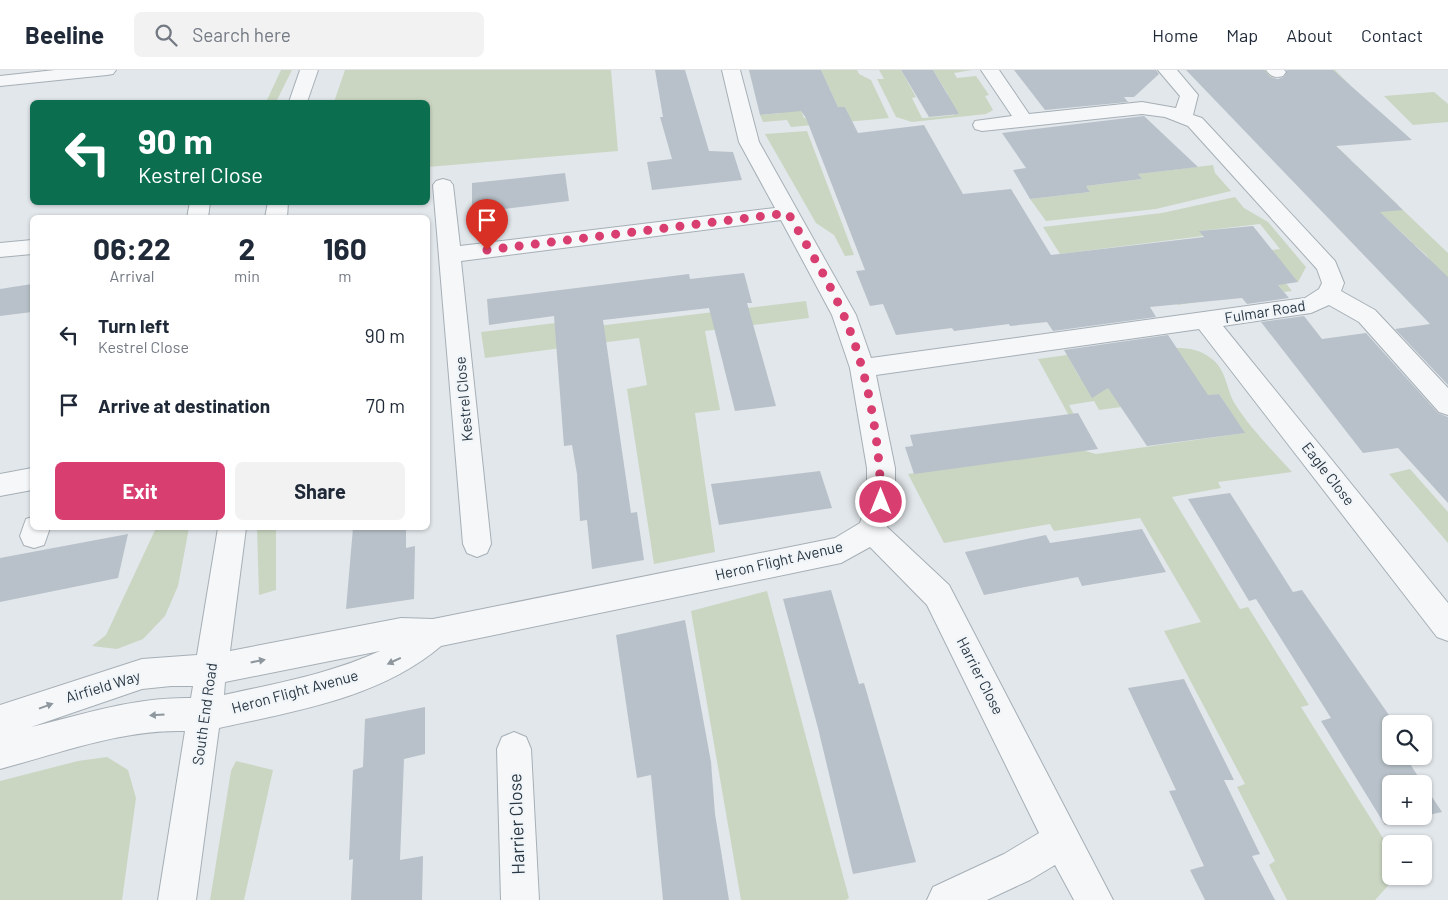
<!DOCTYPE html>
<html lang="en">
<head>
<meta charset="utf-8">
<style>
  :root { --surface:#fff; --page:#f2f2f3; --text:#1f2937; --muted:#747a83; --line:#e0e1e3; --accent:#d83f70 }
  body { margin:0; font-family:Barlow,sans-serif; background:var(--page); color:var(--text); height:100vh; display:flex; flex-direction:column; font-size:19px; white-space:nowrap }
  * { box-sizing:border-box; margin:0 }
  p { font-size:16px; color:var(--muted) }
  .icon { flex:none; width:28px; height:28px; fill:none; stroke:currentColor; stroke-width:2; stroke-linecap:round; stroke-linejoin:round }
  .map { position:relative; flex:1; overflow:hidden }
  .side { position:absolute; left:30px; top:145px; width:400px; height:315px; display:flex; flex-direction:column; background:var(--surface); border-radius:8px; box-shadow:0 1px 4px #0004 }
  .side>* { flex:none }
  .guide { position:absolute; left:30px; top:30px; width:400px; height:105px; border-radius:8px; box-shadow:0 1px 4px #0004; background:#0b6e4f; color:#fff; overflow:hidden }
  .tools { position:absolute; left:1382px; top:645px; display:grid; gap:10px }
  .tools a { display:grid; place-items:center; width:50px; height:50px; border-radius:8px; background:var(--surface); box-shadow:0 1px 4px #0004; font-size:25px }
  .pin { position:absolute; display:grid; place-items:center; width:42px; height:42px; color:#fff; margin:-51px -21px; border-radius:50% 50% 50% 0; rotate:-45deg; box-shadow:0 0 5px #0007 }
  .pin .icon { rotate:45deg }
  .me { position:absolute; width:55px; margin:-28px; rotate:0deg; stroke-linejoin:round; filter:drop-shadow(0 0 4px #0008) }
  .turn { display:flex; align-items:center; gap:18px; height:105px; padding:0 25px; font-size:22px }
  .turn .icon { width:65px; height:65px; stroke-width:2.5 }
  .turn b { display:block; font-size:35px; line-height:42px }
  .eta { display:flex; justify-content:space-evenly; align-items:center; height:85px; text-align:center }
  .eta b { font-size:30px; font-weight:700; line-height:35px }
  .cta { display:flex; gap:10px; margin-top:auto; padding:10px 25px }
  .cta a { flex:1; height:58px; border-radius:8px; background:var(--accent); color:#fff; font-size:20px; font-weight:700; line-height:58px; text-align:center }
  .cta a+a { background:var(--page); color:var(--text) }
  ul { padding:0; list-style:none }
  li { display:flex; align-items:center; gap:15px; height:70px; padding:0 25px }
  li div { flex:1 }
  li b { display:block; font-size:19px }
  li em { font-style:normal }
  header { display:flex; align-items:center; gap:30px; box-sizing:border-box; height:70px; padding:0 25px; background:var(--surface); border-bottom:1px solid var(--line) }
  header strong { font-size:24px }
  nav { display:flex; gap:28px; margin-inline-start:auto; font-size:18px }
  .search { width:350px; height:45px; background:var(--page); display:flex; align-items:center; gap:12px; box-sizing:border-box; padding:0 18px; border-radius:8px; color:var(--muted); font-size:19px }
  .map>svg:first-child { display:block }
</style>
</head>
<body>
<header>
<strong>Beeline</strong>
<div class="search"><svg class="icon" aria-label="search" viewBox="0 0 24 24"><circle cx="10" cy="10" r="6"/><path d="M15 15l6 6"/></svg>Search here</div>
<nav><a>Home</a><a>Map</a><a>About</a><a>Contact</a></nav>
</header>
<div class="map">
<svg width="1448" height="830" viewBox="0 0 1448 830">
  <rect width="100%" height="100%" fill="#e2e7eb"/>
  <g fill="#cad6c2">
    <polygon points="281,0 292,0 276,32 266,32"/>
    <polygon points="345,0 611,0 618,81 428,97 428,32 334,32"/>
    <polygon points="749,0 785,0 804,48 848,43 845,37 838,37 821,0 857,0 859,4 871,10 889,48 791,57 787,50 763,52 760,45 782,43 758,35 754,20 772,18 752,10"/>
    <polygon points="879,0 901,0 916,27 912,28 922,48 925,48 954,45 947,23 933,0 972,0 954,3 957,8 976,6 989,25 985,26 993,40 986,44 912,52 896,47 877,9 884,9"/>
    <polygon points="1256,0 1265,0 1276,11 1316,0 1335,0 1350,15 1279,21 1351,90 1343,91 1347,96 1356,95 1398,135 1387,136 1403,140 1448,183 1448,218 1427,186 1415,175 1404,176 1412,172 1383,145 1373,146"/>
    <polygon points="1434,22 1448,34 1448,52 1413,55 1384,26"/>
    <polygon points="807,61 854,185 845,186 834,165 816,153 765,64"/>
    <polygon points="1213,95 1215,103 1231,121 1156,139 1046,151 1030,129 1090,122 1086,116 1142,109 1138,104"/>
    <polygon points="1235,127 1244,138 1268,152 1306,197 1298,212 1274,198 1292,221 1284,222 1274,210 1197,232 1178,235 1163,215 1219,186 1280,179 1260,154 1200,161 1203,166 1060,184 1043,157 1162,143"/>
    <polygon points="806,231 809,248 705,261 720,340 695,343 715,482 654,494 627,319 647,315 639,268 485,288 481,262 580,250 581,258"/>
    <path d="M1176,278C1190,278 1201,280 1212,289C1227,301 1226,319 1235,334C1251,359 1272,380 1292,402L1218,412L1221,418L1172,427L1240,539L1248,537L1309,635L1301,637L1391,781V806H1397L1375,830H1287L1269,795L1275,791L1237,717L1245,714L1164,561L1201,552L1140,448L1054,461L1050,454L944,473L908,404L1082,380L1096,384L1244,363L1219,324L1099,340L1094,331L1069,335L1079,354L1074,355L1038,289L1067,285L1080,308Z"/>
    <polygon points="1410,399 1448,442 1448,473 1389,404"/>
    <polygon points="156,458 189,458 178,516 165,546 143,569 117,579 92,576 106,565"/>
    <polygon points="257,458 276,458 276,520 259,525"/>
    <polygon points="767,521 849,828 846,830 741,830 691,541"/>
    <polygon points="107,687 128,700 136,728 122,830 0,830 0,711 78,691"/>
    <polygon points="236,691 273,700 244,830 210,830 231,701"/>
  </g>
  <g fill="#b8c1c9">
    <polygon points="655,0 685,0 709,81 733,82 742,110 652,120 647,92 672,89 660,47 663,47"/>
    <polygon points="749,0 821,0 838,37 845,37 858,63 924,55 963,124 1011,119 1051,185 1204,167 1199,161 1253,156 1298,212 1278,215 1289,228 1247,234 1242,228 1150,237 1156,247 1053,261 1047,252 1010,256 1009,254 954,261 952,258 896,265 883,234 870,236 856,201 865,200 806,48 801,41 760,45"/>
    <polygon points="901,0 933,0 959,44 929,47"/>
    <polygon points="1014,0 1156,0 1159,4 1134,27 1124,27 1128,32 1045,40"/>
    <polygon points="1186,0 1264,0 1270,7 1278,9 1284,7 1287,0 1333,0 1412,70 1336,76 1403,140 1380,142 1448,207 1448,315 1395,259 1430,254"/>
    <polygon points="1144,46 1198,97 1138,104 1142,109 1086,116 1090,122 1030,129 1013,100 1026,98 1002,63"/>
    <polygon points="565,103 569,131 472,143 472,113"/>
    <polygon points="744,203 752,233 747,233 776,336 735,341 709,238 603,250 631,443 637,442 644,490 592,499 587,450 580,451 577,404 572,375 564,376 554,246 489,255 487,229 689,204 690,209"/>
    <polygon points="32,214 32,242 0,246 0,219"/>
    <polygon points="1304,246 1322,269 1366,263 1438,343 1448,347 1448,433 1398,378 1363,383 1261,252"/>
    <polygon points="1168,265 1208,325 1219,324 1245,363 1147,376 1108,318 1092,328 1064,280"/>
    <polygon points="1078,343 1098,379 914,404 905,377 913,376 910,365"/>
    <polygon points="820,401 832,438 719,455 711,414"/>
    <polygon points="1230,423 1293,522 1302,520 1391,648 1391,686 1405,686 1423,714 1391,714 1391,746 1422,746 1385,755 1321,651 1331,648 1256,529 1249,531 1188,429"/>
    <polygon points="353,458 406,458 406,478 415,476 414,529 346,539"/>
    <polygon points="1142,459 1166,502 1082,516 1078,507 984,525 965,482 1046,465 1050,473"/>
    <polygon points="128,464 118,508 0,532 0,488"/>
    <polygon points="831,520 859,614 864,613 916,792 853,804 818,658 783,529"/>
    <polygon points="685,550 711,692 715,744 729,830 663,830 651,705 637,708 616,565"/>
    <polygon points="1184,609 1234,710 1224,710 1260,784 1252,786 1275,830 1205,830 1190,800 1204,796 1169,721 1176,720 1128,618"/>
    <polygon points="425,637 425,684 404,689 400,790 423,786 422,830 351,830 353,789 349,790 353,700 363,697 365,649"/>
    <polygon points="1424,715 1442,742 1424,746"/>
  </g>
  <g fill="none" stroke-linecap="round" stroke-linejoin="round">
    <g stroke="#a6afb6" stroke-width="2">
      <g id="minor">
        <polygon points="55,0 116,0 113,4 107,5 0,16 0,6"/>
        <polygon points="300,0 318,0 307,32 289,32"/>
        <path d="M722,0H740L759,72L856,245L871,288L1305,228L1319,219L1322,213L1317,199L1188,56L1165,47L1142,44L982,61L975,59L973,55L975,51L1012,46L981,0H999L1029,44L1142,32L1176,38L1180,26L1158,0H1177L1198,25L1193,45L1202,48L1335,191L1344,213L1341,221L1375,240L1448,318V345L1439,342L1359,252L1329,235L1311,243L1223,256L1448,533V571L1437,567L1199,259L876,305L895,398V432L887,457L949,515L1113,830H1074L1055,795L1030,810L987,830H927L933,817L1004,784L1039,763L927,535L870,477L841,493L441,576C380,628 295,641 219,658L196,830H158L185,661C123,659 60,683 0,699V635L142,589L197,585L218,458H246L230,581L401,548L433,549L835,468L860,453L867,432V398L850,298L832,245L781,150L461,191L491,474L487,483L477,487L467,483L463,474L433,115L436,111L443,109L450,111L453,115L460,176L775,138L739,72ZM380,581C330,604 277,613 224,625L225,612ZM171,616H193L191,628C135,627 84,644 31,657L142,619Z"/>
        <path d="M1266,0H1284L1286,2L1283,6C1275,8 1271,7 1266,0Z"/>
        <polygon points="190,132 210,132 208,148 187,148"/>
        <polygon points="268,132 288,132 287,148 265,148"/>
        <polygon points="32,170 32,184 0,187 0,173"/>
        <polygon points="32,398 32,420 0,426 0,404"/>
        <polygon points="32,447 32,458 50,458 44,475 34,478 24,475 20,466 26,449"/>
        <polygon points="514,662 526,667 531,679 539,830 501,830 497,679 502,667"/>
      </g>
    </g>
    <use href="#minor" fill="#f5f7f9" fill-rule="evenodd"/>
  </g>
  <defs><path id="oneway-solid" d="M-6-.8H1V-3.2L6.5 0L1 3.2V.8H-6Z" transform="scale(1.25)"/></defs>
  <g fill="#8e979e">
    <use href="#oneway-solid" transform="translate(258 591) rotate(-11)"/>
    <use href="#oneway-solid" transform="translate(394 591) rotate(155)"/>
    <use href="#oneway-solid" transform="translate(46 636) rotate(-20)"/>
    <use href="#oneway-solid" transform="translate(157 645) rotate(176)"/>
  </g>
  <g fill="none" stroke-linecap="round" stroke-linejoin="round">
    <path stroke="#d83f70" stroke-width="9" stroke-dasharray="0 16.2" d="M487,180L788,143C807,176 829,211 844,246C868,301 880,372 881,432"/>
  </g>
  <g text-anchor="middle" stroke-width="4.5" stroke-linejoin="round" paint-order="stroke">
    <g font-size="15" fill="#283744" stroke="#f1f5f8">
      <text transform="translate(1265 242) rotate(-9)" y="5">Fulmar Road</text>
      <text transform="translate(464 329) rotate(-95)" y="5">Kestrel Close</text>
      <text transform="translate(1328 404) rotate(52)" y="5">Eagle Close</text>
      <text transform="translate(779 491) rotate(-13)" y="5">Heron Flight Avenue</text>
      <text transform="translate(980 606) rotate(63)" y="5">Harrier Close</text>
      <text transform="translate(103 617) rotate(-17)" y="5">Airfield Way</text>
      <text transform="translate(295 622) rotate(-15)" y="5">Heron Flight Avenue</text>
      <text transform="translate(205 644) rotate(-82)" y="5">South End Road</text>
    </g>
    <g font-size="18" fill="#283744" stroke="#f1f5f8">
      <text transform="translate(517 754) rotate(-92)" y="6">Harrier Close</text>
    </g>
  </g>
</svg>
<div class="tools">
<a><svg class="icon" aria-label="search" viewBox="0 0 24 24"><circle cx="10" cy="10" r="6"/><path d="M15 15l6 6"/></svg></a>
<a>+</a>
<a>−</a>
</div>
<div class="pin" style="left:487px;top:180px;background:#d93025"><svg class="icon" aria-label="arrive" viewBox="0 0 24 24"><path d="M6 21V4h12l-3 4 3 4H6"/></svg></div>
<svg class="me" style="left:881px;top:432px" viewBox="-20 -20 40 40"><circle r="17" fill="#d83f70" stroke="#fff" stroke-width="3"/><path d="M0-11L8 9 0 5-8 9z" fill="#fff"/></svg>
<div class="guide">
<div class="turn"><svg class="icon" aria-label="left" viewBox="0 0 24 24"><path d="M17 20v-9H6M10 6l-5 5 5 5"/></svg><div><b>90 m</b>Kestrel Close</div></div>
</div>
<section class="side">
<div class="eta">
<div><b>06:22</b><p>Arrival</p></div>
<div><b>2</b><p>min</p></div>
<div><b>160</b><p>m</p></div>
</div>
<ul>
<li><svg class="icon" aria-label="left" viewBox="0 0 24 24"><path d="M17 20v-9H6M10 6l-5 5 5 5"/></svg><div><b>Turn left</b><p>Kestrel Close</p></div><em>90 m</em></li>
<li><svg class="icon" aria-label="arrive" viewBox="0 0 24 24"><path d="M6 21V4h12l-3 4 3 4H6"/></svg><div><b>Arrive at destination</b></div><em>70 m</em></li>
</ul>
<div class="cta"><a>Exit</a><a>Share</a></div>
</section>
</div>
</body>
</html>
